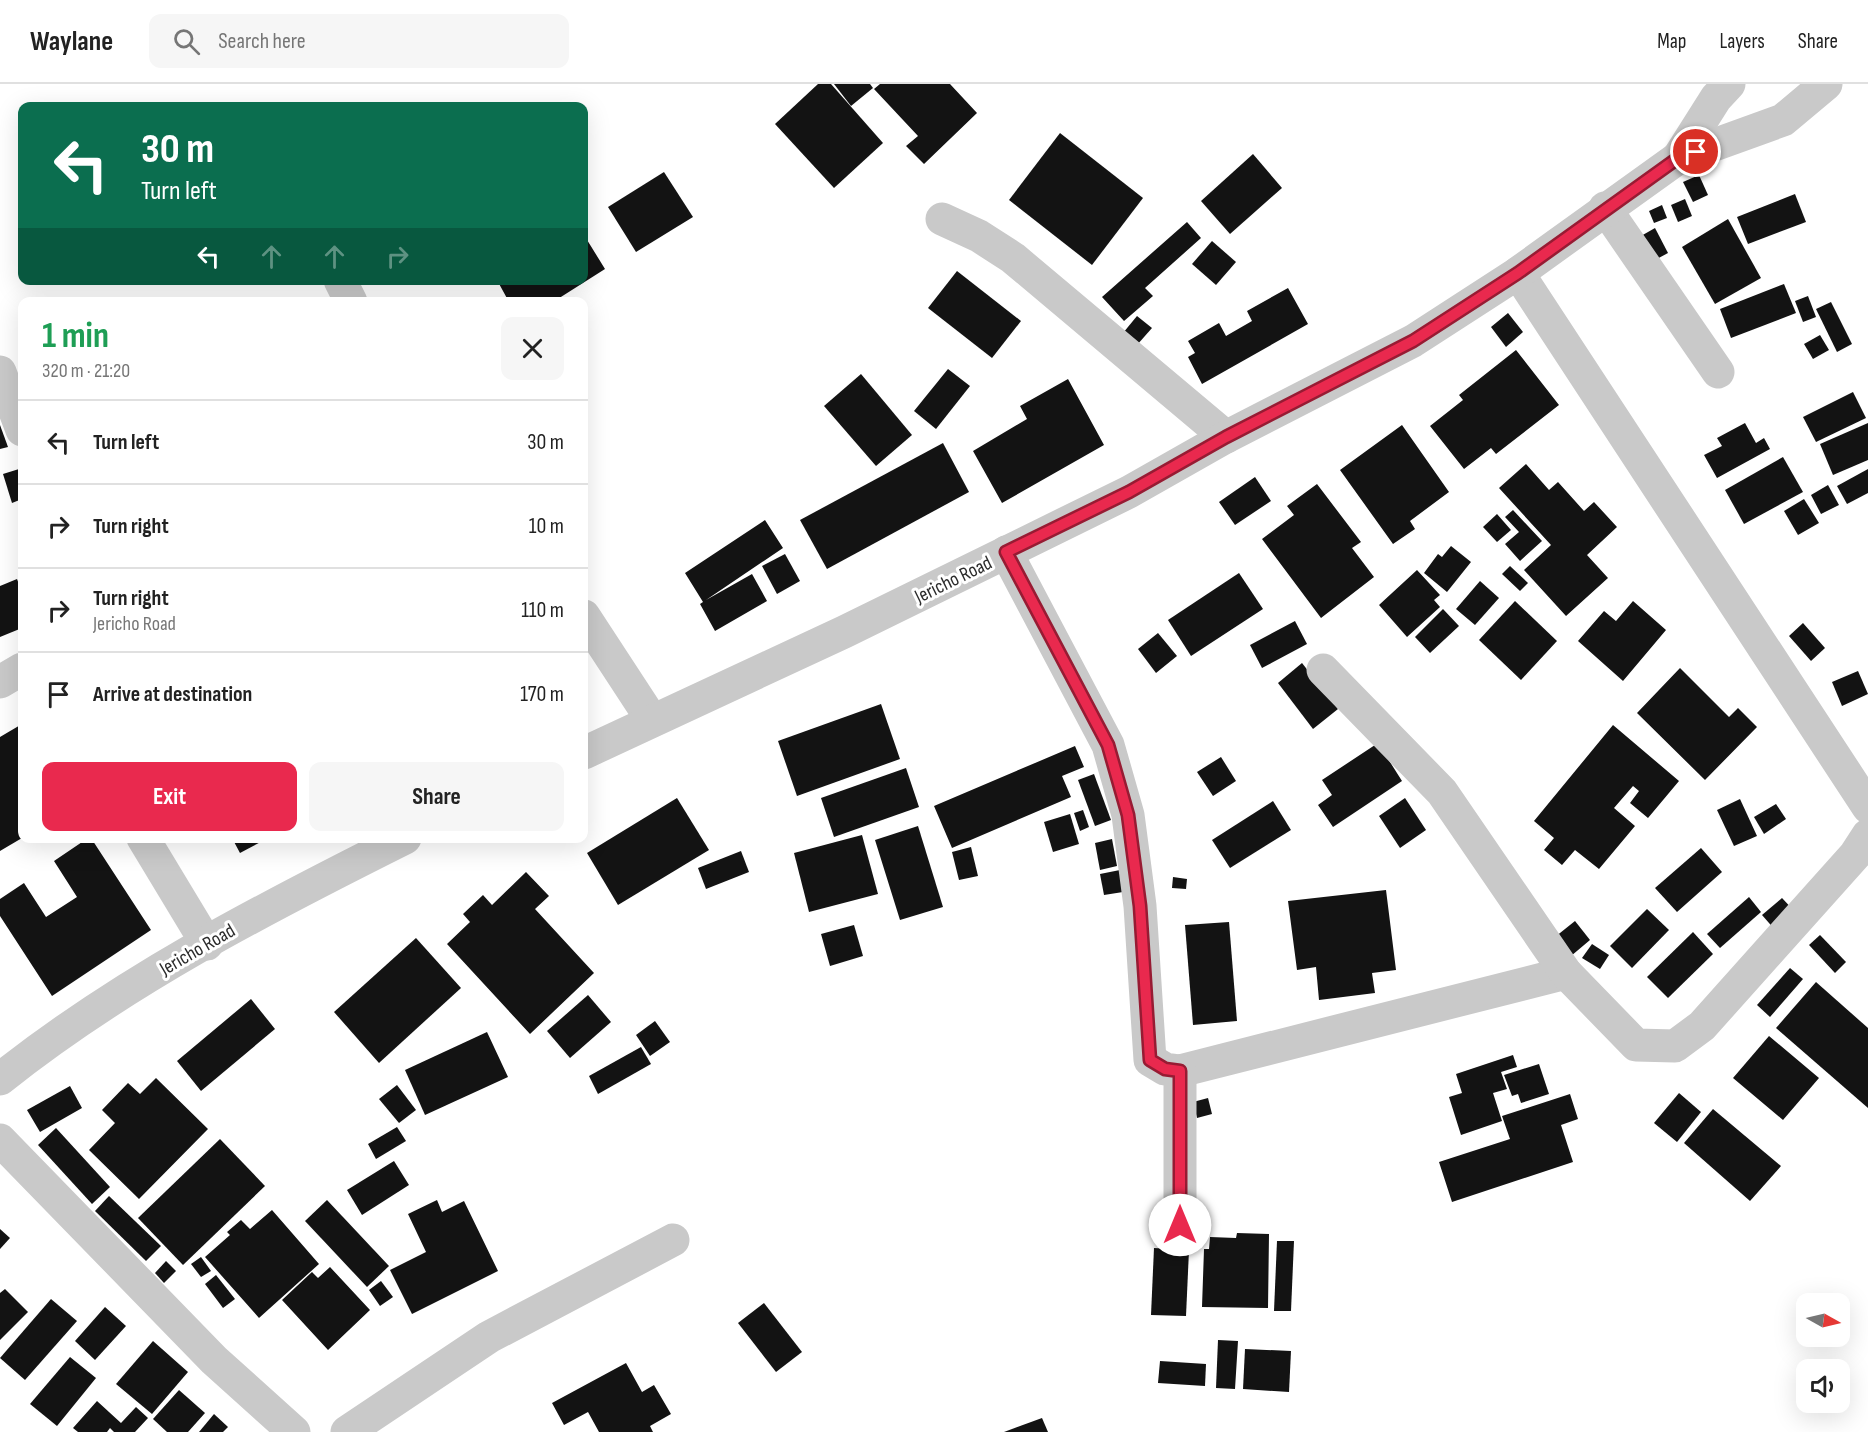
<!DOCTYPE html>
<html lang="en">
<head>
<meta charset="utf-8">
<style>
  :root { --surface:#fff; --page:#f6f6f6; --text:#222; --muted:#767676; --line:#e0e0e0; --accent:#e9294e }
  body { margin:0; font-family:"Sofia Sans Condensed",sans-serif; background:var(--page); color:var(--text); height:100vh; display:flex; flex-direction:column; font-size:22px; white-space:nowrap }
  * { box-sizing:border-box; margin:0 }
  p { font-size:20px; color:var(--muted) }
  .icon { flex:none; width:33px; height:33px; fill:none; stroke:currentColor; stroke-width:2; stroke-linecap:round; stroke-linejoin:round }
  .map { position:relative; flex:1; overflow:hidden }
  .side { position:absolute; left:18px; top:213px; width:570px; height:546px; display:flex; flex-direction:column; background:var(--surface); border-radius:12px; box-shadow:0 6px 24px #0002 }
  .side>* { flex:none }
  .guide { position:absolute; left:18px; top:18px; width:570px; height:183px; border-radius:12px; box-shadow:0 6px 24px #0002; background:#0b6e4f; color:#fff; overflow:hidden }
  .needle { width:39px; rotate:98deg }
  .buttons { position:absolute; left:1796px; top:1209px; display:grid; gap:12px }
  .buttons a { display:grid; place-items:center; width:54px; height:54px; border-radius:12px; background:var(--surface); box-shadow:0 6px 24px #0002; font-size:30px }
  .pin { position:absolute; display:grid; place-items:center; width:51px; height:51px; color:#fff; margin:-26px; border:3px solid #fff; border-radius:50%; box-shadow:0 2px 6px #0007 }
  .me { position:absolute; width:66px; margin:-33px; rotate:0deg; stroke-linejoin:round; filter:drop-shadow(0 0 4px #0008) }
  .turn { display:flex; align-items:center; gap:21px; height:126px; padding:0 24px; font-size:27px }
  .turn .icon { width:78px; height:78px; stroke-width:2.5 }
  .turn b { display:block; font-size:42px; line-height:51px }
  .lanes { display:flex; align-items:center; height:57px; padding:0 24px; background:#0003; justify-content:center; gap:30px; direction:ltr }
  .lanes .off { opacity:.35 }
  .round { display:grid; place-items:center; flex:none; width:63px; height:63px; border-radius:12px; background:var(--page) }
  .head { display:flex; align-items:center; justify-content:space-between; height:102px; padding:0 24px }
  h1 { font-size:36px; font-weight:700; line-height:45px; color:#1e9e55 }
  .primary-button { display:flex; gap:12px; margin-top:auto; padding:12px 24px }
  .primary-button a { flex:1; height:69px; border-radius:12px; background:var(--accent); color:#fff; font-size:24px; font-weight:700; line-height:69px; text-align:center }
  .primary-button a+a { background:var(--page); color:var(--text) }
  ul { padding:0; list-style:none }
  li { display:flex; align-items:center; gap:18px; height:84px; padding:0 24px; border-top:2px solid var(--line) }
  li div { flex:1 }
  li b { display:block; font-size:22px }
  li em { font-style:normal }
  header { display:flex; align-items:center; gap:36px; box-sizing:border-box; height:84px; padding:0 30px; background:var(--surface); border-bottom:2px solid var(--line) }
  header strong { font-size:28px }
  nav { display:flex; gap:33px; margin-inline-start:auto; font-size:21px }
  .search { width:420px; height:54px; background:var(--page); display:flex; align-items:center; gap:15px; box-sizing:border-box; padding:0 21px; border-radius:12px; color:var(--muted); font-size:22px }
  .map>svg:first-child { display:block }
</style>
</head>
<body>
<header>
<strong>Waylane</strong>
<div class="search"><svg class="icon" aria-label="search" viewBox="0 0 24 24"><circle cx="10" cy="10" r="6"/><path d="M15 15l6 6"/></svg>Search here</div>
<nav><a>Map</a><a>Layers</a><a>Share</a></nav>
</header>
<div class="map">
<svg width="1868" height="1348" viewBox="0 0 1868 1348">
  <rect width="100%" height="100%" fill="#fff"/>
  <g fill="#131313">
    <polygon points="818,0 831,0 883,59 834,104 775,40"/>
    <polygon points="834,0 870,0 873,4 851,22"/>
    <polygon points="880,0 950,0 977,29 924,80 906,62 918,52 874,5"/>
    <polygon points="1060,49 1143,114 1092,181 1009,116"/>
    <polygon points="1253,70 1282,104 1230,150 1201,117"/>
    <polygon points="664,88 693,133 636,168 608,123"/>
    <polygon points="1699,91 1708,111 1693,118 1683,98"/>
    <polygon points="1795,110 1806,138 1748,160 1737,133"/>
    <polygon points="1685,115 1692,132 1678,138 1671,121"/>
    <polygon points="1662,121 1667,134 1654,139 1649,127"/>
    <polygon points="1728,135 1761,194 1715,220 1682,163"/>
    <polygon points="1187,138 1201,154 1145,204 1153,212 1124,237 1102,213"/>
    <polygon points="1655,144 1668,169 1655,176 1641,152"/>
    <polygon points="584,151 605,185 553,218 509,218 497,196 584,196"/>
    <polygon points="1212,157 1236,178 1216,201 1192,180"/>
    <polygon points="957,187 1021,237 992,274 928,224"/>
    <polygon points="1784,200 1796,229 1731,254 1720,225"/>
    <polygon points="1288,204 1308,240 1202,300 1188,273 1195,269 1188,257 1219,239 1226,252 1252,237 1247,227"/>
    <polygon points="1808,212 1816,233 1803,238 1795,217"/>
    <polygon points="1831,218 1852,260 1837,268 1816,225"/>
    <polygon points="1508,229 1523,248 1506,263 1491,243"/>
    <polygon points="1137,232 1152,244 1137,261 1123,249"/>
    <polygon points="1820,251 1829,266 1813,275 1804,260"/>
    <polygon points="1516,266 1559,321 1496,370 1491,364 1464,385 1430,342 1463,316 1459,311"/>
    <polygon points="948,285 970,302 936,345 914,327"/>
    <polygon points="861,290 912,351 876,382 824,322"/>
    <polygon points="1068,295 1104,361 1002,419 973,367 1027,335 1020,322"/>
    <polygon points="1853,308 1866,334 1816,358 1803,333"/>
    <polygon points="1745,339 1756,359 1764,354 1770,365 1717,394 1704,371 1722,362 1717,354"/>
    <polygon points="1868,339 1868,376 1833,391 1820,360"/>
    <polygon points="0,341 8,363 0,365"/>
    <polygon points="1402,341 1449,408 1410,437 1415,445 1393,460 1340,386"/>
    <polygon points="943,359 969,408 827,485 800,436"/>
    <polygon points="1783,373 1803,408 1744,440 1725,406"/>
    <polygon points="1526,380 1549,406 1558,398 1584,427 1594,418 1617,443 1587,471 1608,494 1566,532 1524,486 1551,461 1499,404"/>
    <polygon points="19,385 22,396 22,415 12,419 3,390"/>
    <polygon points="1868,385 1868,409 1847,420 1837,402"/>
    <polygon points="1255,393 1271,417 1235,441 1219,418"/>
    <polygon points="1317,400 1361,458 1352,464 1374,493 1321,534 1262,455 1294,431 1287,422"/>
    <polygon points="1828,401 1839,421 1821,430 1811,411"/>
    <polygon points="1804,415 1819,439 1798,451 1784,427"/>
    <polygon points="1513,426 1542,457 1520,477 1505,460 1519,448 1505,433"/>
    <polygon points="1497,430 1511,446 1497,458 1483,443"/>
    <polygon points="765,436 783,464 706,516 752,490 767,517 715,547 700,520 703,518 685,489"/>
    <polygon points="1451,462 1471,478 1447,508 1424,489 1438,470 1442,473"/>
    <polygon points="785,470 800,497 777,510 762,482"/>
    <polygon points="1510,482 1528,499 1520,507 1502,490"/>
    <polygon points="1417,486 1440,511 1434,516 1440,523 1407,553 1379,521"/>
    <polygon points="1239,489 1263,525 1191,572 1168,536"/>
    <polygon points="17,495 22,508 22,544 0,553 0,502"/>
    <polygon points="1480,497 1499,514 1475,541 1456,525"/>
    <polygon points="1515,517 1557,557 1521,596 1479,556"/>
    <polygon points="1633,517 1666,546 1623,597 1578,557 1604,527 1616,537"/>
    <polygon points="1443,525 1459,542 1430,569 1415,553"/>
    <polygon points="1295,537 1307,560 1262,584 1250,561"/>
    <polygon points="1803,539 1825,564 1811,577 1789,552"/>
    <polygon points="1158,549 1177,572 1156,589 1138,565"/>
    <polygon points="1302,579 1338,625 1313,645 1278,599"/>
    <polygon points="1680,584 1729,633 1738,624 1757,643 1705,696 1637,629"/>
    <polygon points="1858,587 1868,610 1842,622 1832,598"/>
    <polygon points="881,620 900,675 797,712 778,657"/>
    <polygon points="22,640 22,754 0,767 0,653"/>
    <polygon points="1613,641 1679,697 1648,734 1630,719 1639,707 1633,702 1614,724 1635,742 1599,785 1575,766 1562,781 1544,766 1554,754 1534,737"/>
    <polygon points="1378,659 1402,697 1333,743 1318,721 1332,711 1322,696"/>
    <polygon points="1075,662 1084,683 1062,692 1071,713 952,764 934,722"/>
    <polygon points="1221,673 1236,697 1213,712 1197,688"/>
    <polygon points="906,684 919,723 834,753 821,714"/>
    <polygon points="1094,690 1111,736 1095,742 1078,696"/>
    <polygon points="677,714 709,766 618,821 587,769"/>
    <polygon points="1405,714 1426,746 1400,764 1379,732"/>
    <polygon points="1740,715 1757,752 1734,762 1717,726"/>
    <polygon points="1273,717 1291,746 1230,784 1212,756"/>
    <polygon points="1776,720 1786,735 1764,750 1754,733"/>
    <polygon points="1083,726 1089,743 1080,747 1074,729"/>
    <polygon points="1070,730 1079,760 1053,768 1044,738"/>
    <polygon points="918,742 943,823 900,836 875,756"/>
    <polygon points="862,751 878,810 809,828 794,769"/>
    <polygon points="88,754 91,754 151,846 52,912 0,832 0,815 24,799 46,833 77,813 54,777"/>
    <polygon points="232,754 268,754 240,769"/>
    <polygon points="1112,755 1117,782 1100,786 1095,759"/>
    <polygon points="971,763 978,792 959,796 952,768"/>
    <polygon points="1701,764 1722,788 1677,828 1655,804"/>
    <polygon points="741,767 749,788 706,805 698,784"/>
    <polygon points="1120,786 1123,808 1104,811 1100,790"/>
    <polygon points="526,788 549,812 535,825 594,889 530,950 447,860 470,838 463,830 483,811 492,821"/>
    <polygon points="1173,793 1187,795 1186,805 1172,804"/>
    <polygon points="1386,806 1396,886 1372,889 1375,909 1319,916 1316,883 1297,886 1288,817"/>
    <polygon points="1749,813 1761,828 1720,864 1707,850"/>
    <polygon points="1782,814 1796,829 1776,847 1762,831"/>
    <polygon points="1647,825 1669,846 1632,884 1610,862"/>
    <polygon points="1575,837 1590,856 1571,872 1555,853"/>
    <polygon points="1229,838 1237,937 1193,941 1185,841"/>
    <polygon points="854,841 863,872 830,882 821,850"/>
    <polygon points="1693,848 1713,870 1668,914 1647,893"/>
    <polygon points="1820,851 1846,878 1835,889 1809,861"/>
    <polygon points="416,854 461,904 379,979 334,928"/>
    <polygon points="1592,860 1609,871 1600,885 1582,874"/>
    <polygon points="1790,884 1803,895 1770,933 1757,921"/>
    <polygon points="1816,898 1868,944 1868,1024 1776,944"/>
    <polygon points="588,911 611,938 570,974 547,947"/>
    <polygon points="251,915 275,945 201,1007 177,977"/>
    <polygon points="655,937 670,958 650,972 636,951"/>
    <polygon points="487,948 508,993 425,1031 405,986"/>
    <polygon points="1769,952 1819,994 1783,1036 1733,994"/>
    <polygon points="641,963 651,980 598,1010 589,992"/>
    <polygon points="1513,971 1517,983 1501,988 1507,1005 1493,1009 1502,1037 1461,1051 1449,1013 1462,1009 1456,990"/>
    <polygon points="1539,980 1549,1010 1521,1019 1518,1010 1512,1012 1504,991"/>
    <polygon points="156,994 208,1045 139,1115 89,1066 115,1039 102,1026 128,999 140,1010"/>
    <polygon points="397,1001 416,1026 399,1039 379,1015"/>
    <polygon points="70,1002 82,1024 40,1048 27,1026"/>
    <polygon points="1679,1009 1701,1028 1677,1058 1654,1039"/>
    <polygon points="1570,1010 1578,1035 1561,1041 1573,1078 1452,1118 1439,1078 1510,1055 1502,1032"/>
    <polygon points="1208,1014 1212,1030 1197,1034 1193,1018"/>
    <polygon points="1713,1025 1781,1082 1750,1117 1684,1059"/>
    <polygon points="397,1043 406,1057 376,1075 368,1060"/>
    <polygon points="56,1044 110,1103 92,1120 38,1061"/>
    <polygon points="220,1055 265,1102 183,1181 138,1134"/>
    <polygon points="394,1077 409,1101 362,1131 347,1106"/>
    <polygon points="109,1112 161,1162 146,1177 95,1127"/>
    <polygon points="327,1116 389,1182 367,1203 305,1137"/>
    <polygon points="437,1116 442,1128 464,1117 498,1187 412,1230 390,1186 426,1168 408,1130"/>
    <polygon points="272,1126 319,1180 259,1234 205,1173 230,1151 227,1148 241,1136 250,1145"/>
    <polygon points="0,1145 10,1154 0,1165"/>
    <polygon points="1237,1149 1269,1150 1268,1224 1202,1223 1204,1165 1209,1165 1210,1153 1236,1154"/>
    <polygon points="1277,1157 1294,1157 1291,1227 1274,1227"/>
    <polygon points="1154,1164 1189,1166 1186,1232 1151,1231"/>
    <polygon points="201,1173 211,1187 201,1193 191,1180"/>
    <polygon points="166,1177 176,1187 164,1199 155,1189"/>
    <polygon points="330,1183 370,1226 328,1266 282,1216 312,1188 318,1194"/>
    <polygon points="216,1191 235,1215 223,1224 205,1200"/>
    <polygon points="381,1197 393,1213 380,1222 369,1206"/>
    <polygon points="5,1205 28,1228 0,1256 0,1209"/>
    <polygon points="51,1215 77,1237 25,1296 0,1274"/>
    <polygon points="764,1219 802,1268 776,1288 738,1239"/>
    <polygon points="105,1223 126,1242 95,1276 75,1257"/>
    <polygon points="1218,1256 1238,1257 1235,1305 1216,1304"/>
    <polygon points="153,1257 188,1288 152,1330 116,1300"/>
    <polygon points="1245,1265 1291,1267 1289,1308 1243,1305"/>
    <polygon points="70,1273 96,1294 57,1342 30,1320"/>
    <polygon points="1160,1277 1206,1280 1205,1302 1158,1299"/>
    <polygon points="626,1279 642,1308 654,1301 671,1330 650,1342 653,1348 599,1348 588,1328 564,1341 552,1319"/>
    <polygon points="179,1306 205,1329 188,1348 167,1348 153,1335"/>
    <polygon points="97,1317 121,1339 136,1323 148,1334 135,1348 114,1348 110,1344 107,1348 78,1348 73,1344"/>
    <polygon points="214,1330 228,1343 223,1348 199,1348"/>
    <polygon points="1042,1334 1048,1348 1004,1348"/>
  </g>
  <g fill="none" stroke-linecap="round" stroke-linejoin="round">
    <g stroke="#c9c9c9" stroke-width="33">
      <polyline points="1678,74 1716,14 1729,0"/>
      <polyline points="1605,124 1718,288"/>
      <polyline points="942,135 979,152 1013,174 1226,353"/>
      <polyline points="1518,189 1868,723"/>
      <polyline points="340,196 351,218"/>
      <polyline points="0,288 22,346"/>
      <polyline points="1006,468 1108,661 1128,731 1140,822 1150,976 1165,985 1180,987 1566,889"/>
      <polyline points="584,532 652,636"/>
      <polyline points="1323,586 1442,708 1566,889 1636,961 1675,962 1702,942 1855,771 1868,751"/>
      <polyline points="0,598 22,585"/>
      <polyline points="584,669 844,548 1129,408 1226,353 1413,257 1518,189 1678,74 1783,36 1826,0"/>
      <polyline points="143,754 207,860"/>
      <polyline points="1180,987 1180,1141"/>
      <path d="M0,995C123,897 265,824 405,754"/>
      <polyline points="0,1056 214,1276 294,1348"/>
      <polyline points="347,1348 489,1253 673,1156"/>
    </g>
  </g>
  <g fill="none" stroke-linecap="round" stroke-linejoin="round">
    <g stroke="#971b33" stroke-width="15">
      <polyline id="route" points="1180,1141 1180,987 1165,985 1150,976 1140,822 1128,731 1108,661 1006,468 1129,408 1226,353 1413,257 1518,189 1678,74 1696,68"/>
    </g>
    <use href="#route" stroke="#e9294e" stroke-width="10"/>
  </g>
  <g text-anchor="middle" stroke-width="6" stroke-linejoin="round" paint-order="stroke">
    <g font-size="20" fill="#2c2c2c" stroke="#fff">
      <text transform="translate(953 495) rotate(-26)" y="7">Jericho Road</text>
      <text transform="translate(197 865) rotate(-30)" y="7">Jericho Road</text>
    </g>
  </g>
</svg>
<div class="buttons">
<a><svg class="needle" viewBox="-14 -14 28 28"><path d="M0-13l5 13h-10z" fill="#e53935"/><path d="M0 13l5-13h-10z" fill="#767676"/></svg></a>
<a><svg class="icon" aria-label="sound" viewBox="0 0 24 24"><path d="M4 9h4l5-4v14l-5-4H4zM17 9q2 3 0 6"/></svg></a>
</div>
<div class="pin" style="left:1696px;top:68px;background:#d93025"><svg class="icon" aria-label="arrive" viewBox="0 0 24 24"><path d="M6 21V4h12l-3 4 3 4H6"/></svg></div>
<svg class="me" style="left:1180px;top:1141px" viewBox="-20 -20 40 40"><circle r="19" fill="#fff"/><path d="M0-13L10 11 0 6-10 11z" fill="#e9294e"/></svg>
<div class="guide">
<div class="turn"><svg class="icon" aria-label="left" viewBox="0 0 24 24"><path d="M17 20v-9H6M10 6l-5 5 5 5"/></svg><div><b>30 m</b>Turn left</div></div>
<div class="lanes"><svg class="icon" aria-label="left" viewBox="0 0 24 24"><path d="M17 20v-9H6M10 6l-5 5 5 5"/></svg><svg class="icon off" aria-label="ahead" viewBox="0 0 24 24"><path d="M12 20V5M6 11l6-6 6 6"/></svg><svg class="icon off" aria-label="ahead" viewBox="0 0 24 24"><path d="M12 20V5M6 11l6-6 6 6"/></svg><svg class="icon off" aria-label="right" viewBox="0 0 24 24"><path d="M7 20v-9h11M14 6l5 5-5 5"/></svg></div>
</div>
<section class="side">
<div class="head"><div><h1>1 min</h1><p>320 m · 21:20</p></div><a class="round"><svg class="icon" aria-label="close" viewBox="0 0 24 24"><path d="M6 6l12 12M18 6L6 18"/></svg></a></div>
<ul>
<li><svg class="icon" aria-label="left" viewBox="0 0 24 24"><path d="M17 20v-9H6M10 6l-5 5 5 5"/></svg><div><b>Turn left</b></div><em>30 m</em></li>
<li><svg class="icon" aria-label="right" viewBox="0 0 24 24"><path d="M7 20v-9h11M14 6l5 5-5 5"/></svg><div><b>Turn right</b></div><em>10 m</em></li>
<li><svg class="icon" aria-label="right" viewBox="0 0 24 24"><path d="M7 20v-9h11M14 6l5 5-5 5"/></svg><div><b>Turn right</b><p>Jericho Road</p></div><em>110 m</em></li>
<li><svg class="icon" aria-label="arrive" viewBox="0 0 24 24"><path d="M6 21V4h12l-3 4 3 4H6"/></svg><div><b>Arrive at destination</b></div><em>170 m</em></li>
</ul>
<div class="primary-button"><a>Exit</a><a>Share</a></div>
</section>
</div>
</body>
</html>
